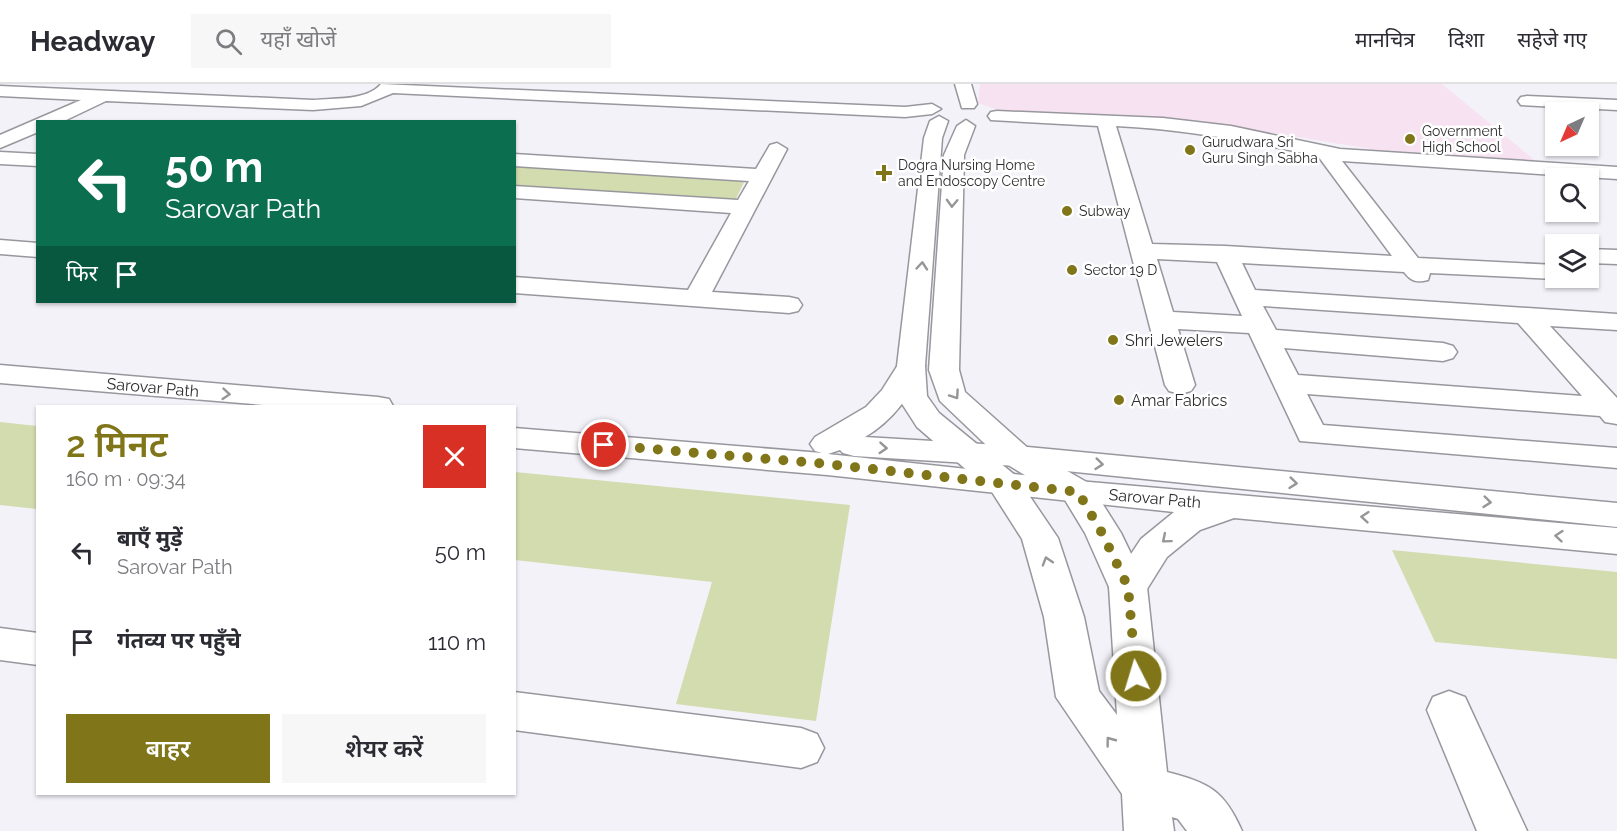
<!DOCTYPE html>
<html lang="hi">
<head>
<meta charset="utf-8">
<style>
  :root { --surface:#fff; --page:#f7f7f7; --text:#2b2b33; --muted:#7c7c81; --line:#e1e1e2; --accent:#807619 }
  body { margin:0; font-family:Raleway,"Noto Sans Devanagari",sans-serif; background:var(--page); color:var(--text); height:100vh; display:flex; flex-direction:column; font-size:22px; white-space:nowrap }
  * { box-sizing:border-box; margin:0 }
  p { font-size:20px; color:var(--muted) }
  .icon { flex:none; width:33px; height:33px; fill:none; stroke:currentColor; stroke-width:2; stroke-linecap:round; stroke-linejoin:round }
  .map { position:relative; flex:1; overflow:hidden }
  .sheet { position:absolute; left:36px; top:321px; width:480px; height:390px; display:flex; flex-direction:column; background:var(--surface); border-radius:0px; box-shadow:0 2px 4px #0004 }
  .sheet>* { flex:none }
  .hud { position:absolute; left:36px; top:36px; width:480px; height:183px; border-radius:0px; box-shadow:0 2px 4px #0004; background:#0b6e4f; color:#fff; overflow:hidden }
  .needle { width:39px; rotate:224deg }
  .buttons { position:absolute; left:1545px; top:18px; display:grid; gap:12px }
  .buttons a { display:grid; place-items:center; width:54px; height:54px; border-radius:0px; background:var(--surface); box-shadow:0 2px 4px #0004; font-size:30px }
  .pin { position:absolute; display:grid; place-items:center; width:51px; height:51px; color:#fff; margin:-26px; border:3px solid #fff; border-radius:50%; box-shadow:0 2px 6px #0007 }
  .me { position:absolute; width:66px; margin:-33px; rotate:355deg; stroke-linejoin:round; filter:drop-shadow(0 0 4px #0008) }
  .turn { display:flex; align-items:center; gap:21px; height:126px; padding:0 30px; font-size:27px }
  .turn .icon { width:78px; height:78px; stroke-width:2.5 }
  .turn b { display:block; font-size:42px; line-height:51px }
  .then { display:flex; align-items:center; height:57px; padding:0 30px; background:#0003; gap:12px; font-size:22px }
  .round { display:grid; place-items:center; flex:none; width:63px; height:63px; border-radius:0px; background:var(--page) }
  .head { display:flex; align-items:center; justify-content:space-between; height:102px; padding:0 30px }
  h1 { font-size:36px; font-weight:600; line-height:45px; color:var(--accent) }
  .cta { display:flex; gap:12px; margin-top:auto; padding:12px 30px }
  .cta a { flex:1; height:69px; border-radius:0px; background:var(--accent); color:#fff; font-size:24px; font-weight:600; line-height:69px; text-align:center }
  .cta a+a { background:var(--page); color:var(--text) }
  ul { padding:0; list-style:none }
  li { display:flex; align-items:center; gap:18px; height:90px; padding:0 30px }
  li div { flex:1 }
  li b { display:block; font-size:22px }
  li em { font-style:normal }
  header { display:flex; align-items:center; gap:36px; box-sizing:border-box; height:84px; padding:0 30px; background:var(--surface); border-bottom:2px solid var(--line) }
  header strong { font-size:28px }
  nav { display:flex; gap:33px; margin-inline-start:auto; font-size:21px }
  .search { width:420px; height:54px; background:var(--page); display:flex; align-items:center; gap:15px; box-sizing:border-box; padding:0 21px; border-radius:0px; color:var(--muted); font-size:22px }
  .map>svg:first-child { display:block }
</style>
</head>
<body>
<header>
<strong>Headway</strong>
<div class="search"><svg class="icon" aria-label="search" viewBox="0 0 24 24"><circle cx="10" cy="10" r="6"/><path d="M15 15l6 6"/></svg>यहाँ खोजें</div>
<nav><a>मानचित्र</a><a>दिशा</a><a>सहेजे गए</a></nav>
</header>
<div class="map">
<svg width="1617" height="747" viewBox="0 0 1617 747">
  <rect width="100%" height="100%" fill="#f3f2f9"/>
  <polygon fill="#f7e2f1" points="980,0 1442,0 1543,83 1395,69 1224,41 1146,32 1001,27 978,19"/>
  <g fill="#d3dcae">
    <polygon points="514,81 746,94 734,119 515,105"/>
    <polygon points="0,338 37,342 37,425 0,421"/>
    <polygon points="515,388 850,421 816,637 676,620 712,498 515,476"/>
    <polygon points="1392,466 1617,488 1617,575 1435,558"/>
  </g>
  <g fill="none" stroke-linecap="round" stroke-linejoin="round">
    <g stroke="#98979d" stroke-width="3">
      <g id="minor">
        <path d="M381,0L905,23L932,20L941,25L932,30L905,33L393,9L361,22L313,26L106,17L62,38H38V48L0,64V51L81,16L0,12V2L313,16C333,14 367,17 381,0Z"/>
        <polygon points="955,0 971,0 977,20 974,24 962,24"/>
        <polygon points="1527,12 1617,16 1617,26 1521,21 1518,17 1521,13"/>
        <path d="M997,27L1163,34L1231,42L1340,65L1617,83V95L1342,77L1418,174L1556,181V194H1564L1556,195L1430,189L1428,196C1416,199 1411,197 1404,188L1242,179L1255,206L1617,230V246L1550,242L1617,314V340L1605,338L1600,332L1307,310L1323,341L1617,364V384L1300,357L1249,249L1178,245L1195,301L1191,307L1180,310L1169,307L1165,301L1098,42L991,36L988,32L991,28ZM1116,42C1185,45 1251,58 1318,72L1392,172L1225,162L1152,160ZM1157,175L1217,178L1242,232L1173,228ZM1263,222L1518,239L1582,312L1298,291L1284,264L1443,277L1453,274L1457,268L1453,262L1443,259L1276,246Z"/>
        <path d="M939,32L948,37L942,54L925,282L927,312L939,329L1016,392L1058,454L1084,533L1099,607L1117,631L1109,503L1085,449L1065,416L1005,379L940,317L929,286L944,71L957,42L966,36L975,42L964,71L959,286L965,308L1029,365L1090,400L1121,449L1147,503L1167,688C1209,699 1224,706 1242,747H1187L1178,735L1172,733L1174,747H1124L1122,710L1056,613L1044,533L1022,455L992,408L917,343L897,312V282L924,54L930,37Z"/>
        <polygon points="777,59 787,65 712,208 789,213 798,215 802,221 798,227 789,229 514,209 514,193 688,206 731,129 514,114 514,102 738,116 749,97 514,82 514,70 756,85 770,61"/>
        <polygon points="0,68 38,70 38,82 0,80"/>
        <polygon points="0,156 38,159 38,173 0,170"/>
        <polygon points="1588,165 1617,166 1617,180 1588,179"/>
        <polygon points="0,544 38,549 38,581 0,576"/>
        <polygon points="1449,607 1465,613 1527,747 1477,747 1427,626 1433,613"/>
        <polygon points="514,608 801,644 817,650 824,664 817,678 801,684 514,646"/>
      </g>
    </g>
    <g stroke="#98979d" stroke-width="3">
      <g id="major">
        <path d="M911,273L921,276L925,282C910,311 894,336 865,353L1017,362L1617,419V443L1017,382L854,372L843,369L840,366L828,370L1078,397L1617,444V470L1234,434L1200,446L1167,473L1142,513L1128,517L1114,513L1109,503L1141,455L1174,428L827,391L514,364V344L822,369L815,367L810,360L815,353L866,323L882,306L901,276Z"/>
        <polygon points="0,281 378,313 389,315 393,322 276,322 0,299"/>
      </g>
    </g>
    <use href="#minor" fill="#fff" fill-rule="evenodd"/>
    <use href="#major" fill="#fff" fill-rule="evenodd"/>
  </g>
  <defs><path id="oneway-chevron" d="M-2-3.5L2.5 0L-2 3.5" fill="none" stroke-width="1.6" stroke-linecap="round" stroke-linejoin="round" transform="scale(1.5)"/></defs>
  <g stroke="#969698">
    <use href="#oneway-chevron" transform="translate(952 119) rotate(92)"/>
    <use href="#oneway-chevron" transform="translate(922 182) rotate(-85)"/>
    <use href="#oneway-chevron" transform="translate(226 310) rotate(5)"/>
    <use href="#oneway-chevron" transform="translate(955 311) rotate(56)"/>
    <use href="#oneway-chevron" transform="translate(883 364) rotate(4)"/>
    <use href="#oneway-chevron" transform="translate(1099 380) rotate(6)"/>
    <use href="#oneway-chevron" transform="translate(1293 399) rotate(6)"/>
    <use href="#oneway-chevron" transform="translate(1487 418) rotate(6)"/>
    <use href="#oneway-chevron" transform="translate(1365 433) rotate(-175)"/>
    <use href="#oneway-chevron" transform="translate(1559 452) rotate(-175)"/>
    <use href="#oneway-chevron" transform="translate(1166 455) rotate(140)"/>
    <use href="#oneway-chevron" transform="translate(1047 477) rotate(-107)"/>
    <use href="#oneway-chevron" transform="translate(1110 657) rotate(-127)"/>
  </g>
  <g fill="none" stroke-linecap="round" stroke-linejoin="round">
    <polyline stroke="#807619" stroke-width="10" stroke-dasharray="0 18" points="604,361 827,380 1078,408 1102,449 1128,503 1136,592"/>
  </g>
  <g fill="#807619" stroke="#fff" stroke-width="2">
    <circle cx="1410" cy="55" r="6"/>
    <circle cx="1190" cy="66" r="6"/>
    <path d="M881 80h6v6h6v6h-6v6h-6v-6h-6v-6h6z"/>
    <circle cx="1067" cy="127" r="6"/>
    <circle cx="1072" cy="186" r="6"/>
    <circle cx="1113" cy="256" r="6"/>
    <circle cx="1119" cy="316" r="6"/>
  </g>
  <g text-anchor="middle" stroke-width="5" stroke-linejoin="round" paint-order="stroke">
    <g font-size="14" fill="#2e2e30" stroke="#fff" text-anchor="start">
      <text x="1422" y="52">Government<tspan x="1422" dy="16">High School</tspan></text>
      <text x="1202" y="63">Gurudwara Sri<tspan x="1202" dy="16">Guru Singh Sabha</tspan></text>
      <text x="898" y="86">Dogra Nursing Home<tspan x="898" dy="16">and Endoscopy Centre</tspan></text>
      <text x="1079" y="132">Subway</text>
      <text x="1084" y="191">Sector 19 D</text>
    </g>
    <g font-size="16" fill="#2e2e30" stroke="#fff" text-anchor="start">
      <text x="1125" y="262">Shri Jewelers</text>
      <text x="1131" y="322">Amar Fabrics</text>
    </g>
    <g font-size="16" fill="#2e2e30" stroke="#fff">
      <text transform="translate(153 303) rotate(5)" y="6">Sarovar Path</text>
      <text transform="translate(1155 414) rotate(5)" y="6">Sarovar Path</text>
    </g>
  </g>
</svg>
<div class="buttons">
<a><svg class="needle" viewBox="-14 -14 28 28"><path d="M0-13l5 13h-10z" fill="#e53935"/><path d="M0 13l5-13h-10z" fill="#7c7c81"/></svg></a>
<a><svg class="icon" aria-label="search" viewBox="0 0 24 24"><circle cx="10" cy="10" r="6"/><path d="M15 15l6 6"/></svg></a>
<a><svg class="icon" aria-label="layers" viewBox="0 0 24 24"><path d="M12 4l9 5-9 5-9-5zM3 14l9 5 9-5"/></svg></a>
</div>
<div class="pin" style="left:604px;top:361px;background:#d93025"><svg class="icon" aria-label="arrive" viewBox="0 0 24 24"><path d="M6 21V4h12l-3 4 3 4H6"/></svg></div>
<svg class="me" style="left:1136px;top:592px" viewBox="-20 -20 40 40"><circle r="17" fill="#807619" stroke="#fff" stroke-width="3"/><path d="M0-11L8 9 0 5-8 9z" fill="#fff"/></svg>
<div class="hud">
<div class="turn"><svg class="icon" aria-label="left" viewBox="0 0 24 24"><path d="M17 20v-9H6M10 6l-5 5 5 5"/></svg><div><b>50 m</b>Sarovar Path</div></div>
<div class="then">फिर<svg class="icon" aria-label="arrive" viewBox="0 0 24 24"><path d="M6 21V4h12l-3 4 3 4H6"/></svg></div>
</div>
<section class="sheet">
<div class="head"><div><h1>2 मिनट</h1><p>160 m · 09:34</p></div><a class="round" style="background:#d93025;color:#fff"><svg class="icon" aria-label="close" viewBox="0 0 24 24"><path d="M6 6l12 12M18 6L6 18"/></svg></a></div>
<ul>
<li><svg class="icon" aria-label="left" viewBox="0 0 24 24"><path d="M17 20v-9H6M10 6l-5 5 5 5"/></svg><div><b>बाएँ मुड़ें</b><p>Sarovar Path</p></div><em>50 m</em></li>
<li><svg class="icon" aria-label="arrive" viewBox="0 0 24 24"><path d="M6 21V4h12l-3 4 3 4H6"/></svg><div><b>गंतव्य पर पहुँचे</b></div><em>110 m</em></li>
</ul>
<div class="cta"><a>बाहर</a><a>शेयर करें</a></div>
</section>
</div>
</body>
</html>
